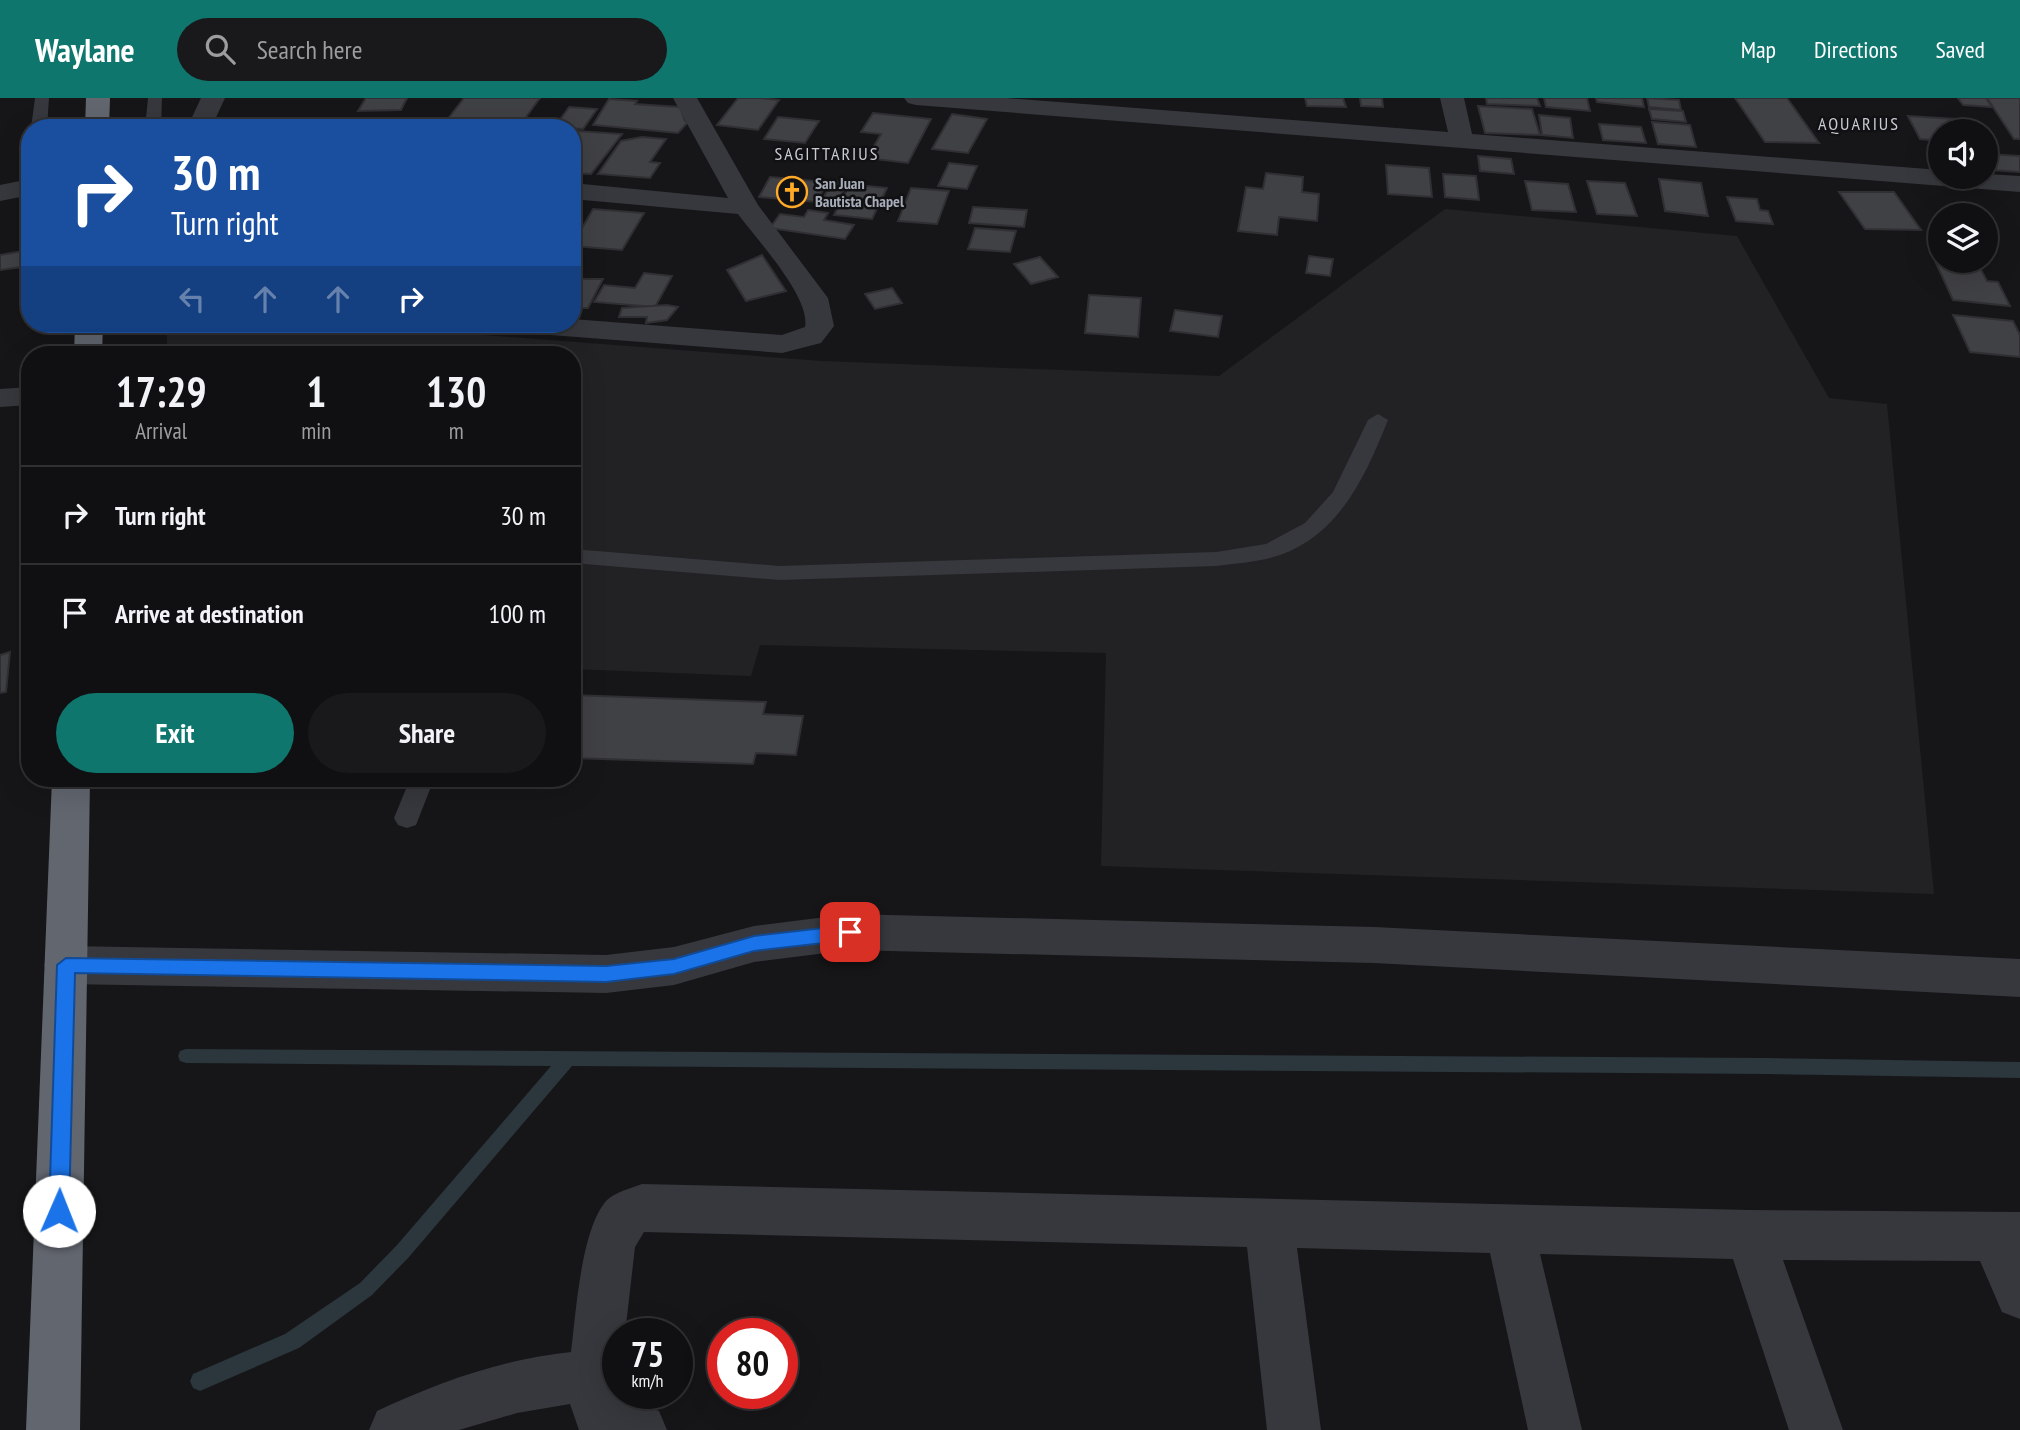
<!DOCTYPE html>
<html lang="en">
<head>
<meta charset="utf-8">
<style>
  :root { --surface:#101012; --page:#19191b; --text:#f1f3f6; --muted:#9c9d9f; --line:#303032; --accent:#0f766e }
  body { margin:0; font-family:"PT Sans Narrow",sans-serif; background:var(--page); color:var(--text); height:100vh; display:flex; flex-direction:column; font-size:26px; white-space:nowrap }
  * { box-sizing:border-box; margin:0 }
  p { font-size:23px; color:var(--muted) }
  .icon { flex:none; width:38px; height:38px; fill:none; stroke:currentColor; stroke-width:2; stroke-linecap:round; stroke-linejoin:round }
  .map { position:relative; flex:1; overflow:hidden }
  .side { position:absolute; left:21px; top:248px; width:560px; height:441px; display:flex; flex-direction:column; background:var(--surface); border-radius:28px; box-shadow:0 7px 28px #0002,0 0 0 2px var(--line) }
  .side>* { flex:none }
  .guide { position:absolute; left:21px; top:21px; width:560px; height:214px; border-radius:28px; box-shadow:0 7px 28px #0002,0 0 0 2px var(--line); background:#1a4fa0; color:#fff; overflow:hidden }
  .buttons { position:absolute; left:1928px; top:21px; display:grid; gap:14px }
  .buttons a { display:grid; place-items:center; width:70px; height:70px; border-radius:50%; background:var(--surface); box-shadow:0 7px 28px #0002,0 0 0 2px var(--line); font-size:35px }
  .speed { position:absolute; left:602px; top:1220px; display:flex; gap:14px; font-size:35px; font-weight:700; text-align:center }
  .speed>* { display:grid; place-content:center; width:91px; height:91px; border-radius:50%; background:var(--surface); box-shadow:0 7px 28px #0002,0 0 0 2px var(--line); line-height:1 }
  .speed small { font-size:18px; font-weight:400 }
  .speed .limit { border:10px solid #d22; background:#fff; color:#111 }
  .pin { position:absolute; display:grid; place-items:center; width:60px; height:60px; color:#fff; margin:-30px; border-radius:14px; box-shadow:0 4px 10px #0006 }
  .me { position:absolute; width:77px; margin:-38px; rotate:1deg; stroke-linejoin:round; filter:drop-shadow(0 0 5px #0008) }
  .turn { display:flex; align-items:center; gap:24px; height:147px; padding:0 35px; font-size:32px }
  .turn .icon { width:91px; height:91px; stroke-width:2.5 }
  .turn b { display:block; font-size:49px; line-height:60px }
  .lanes { display:flex; align-items:center; height:66px; padding:0 35px; background:#0003; justify-content:center; gap:35px; direction:ltr }
  .lanes .off { opacity:.35 }
  .eta { display:flex; justify-content:space-evenly; align-items:center; height:119px; text-align:center }
  .eta b { font-size:42px; font-weight:600; line-height:49px }
  .action { display:flex; gap:14px; margin-top:auto; padding:14px 35px }
  .action a { flex:1; height:80px; border-radius:42px; background:var(--accent); color:#fff; font-size:28px; font-weight:600; line-height:80px; text-align:center }
  .action a+a { background:var(--page); color:var(--text) }
  ul { padding:0; list-style:none }
  li { display:flex; align-items:center; gap:21px; height:98px; padding:0 35px; border-top:2px solid var(--line) }
  li div { flex:1 }
  li b { display:block; font-size:26px }
  li em { font-style:normal }
  header { display:flex; align-items:center; gap:42px; box-sizing:border-box; height:98px; padding:0 35px; background:var(--accent); color:#fff }
  header strong { font-size:33px }
  nav { display:flex; gap:38px; margin-inline-start:auto; font-size:24px }
  .search { width:490px; height:63px; background:var(--page); display:flex; align-items:center; gap:18px; box-sizing:border-box; padding:0 24px; border-radius:38px; color:var(--muted); font-size:26px }
  .map>svg:first-child { display:block }
</style>
</head>
<body>
<header>
<strong>Waylane</strong>
<div class="search"><svg class="icon" aria-label="search" viewBox="0 0 24 24"><circle cx="10" cy="10" r="6"/><path d="M15 15l6 6"/></svg>Search here</div>
<nav><a>Map</a><a>Directions</a><a>Saved</a></nav>
</header>
<div class="map">
<svg width="2020" height="1332" viewBox="0 0 2020 1332">
  <rect width="100%" height="100%" fill="#161618"/>
  <polygon fill="#222225" points="1445,111 1737,138 1829,300 1887,306 1934,796 1101,768 1106,555 760,547 751,578 572,571 572,257 167,257 167,226 342,226 822,263 1219,278"/>
  <g fill="none" stroke-linecap="round" stroke-linejoin="round">
    <polygon fill="#2b363d" fill-rule="evenodd" points="186,951 1767,960 2020,964 2020,980 1767,976 572,968 409,1159 372,1197 299,1250 200,1293 193,1290 190,1283 193,1276 285,1236 360,1185 397,1147 551,968 186,965 180,963 178,958 180,953"/>
  </g>
  <g fill="#404145" stroke="#303034" stroke-width="2">
    <polygon points="366,0 407,0 401,12 358,13"/>
    <polygon points="464,0 540,0 521,26 447,22"/>
    <polygon points="738,0 760,0 779,2 758,32 717,27"/>
    <polygon points="1305,0 1343,0 1346,9 1307,8"/>
    <polygon points="1360,0 1382,0 1383,9 1361,8"/>
    <polygon points="1486,0 1537,0 1540,8 1487,6"/>
    <polygon points="1544,0 1587,0 1590,13 1546,9"/>
    <polygon points="1596,0 1642,0 1644,9 1597,4"/>
    <polygon points="1647,0 1679,2 1681,12 1649,9"/>
    <polygon points="1735,0 1787,0 1819,45 1765,44"/>
    <polygon points="1958,0 1986,0 1992,9 1963,7"/>
    <polygon points="1987,0 2020,0 2020,41 2014,41"/>
    <polygon points="609,1 637,3 635,6 680,9 685,23 689,23 678,35 593,27"/>
    <polygon points="1478,8 1532,11 1540,37 1485,35"/>
    <polygon points="569,9 597,11 583,31 555,29"/>
    <polygon points="1649,11 1683,13 1686,24 1652,21"/>
    <polygon points="873,15 931,21 908,65 867,60 881,36 861,34"/>
    <polygon points="952,16 987,21 968,55 932,51"/>
    <polygon points="1539,17 1570,20 1573,40 1542,37"/>
    <polygon points="1908,18 1956,21 1963,33 1941,33 1941,48 1933,47 1931,42 1920,41"/>
    <polygon points="778,19 819,23 805,45 764,41"/>
    <polygon points="423,22 500,28 416,30"/>
    <polygon points="1652,24 1690,27 1696,49 1658,46"/>
    <polygon points="1599,26 1641,29 1646,45 1603,42"/>
    <polygon points="577,33 622,36 591,76 572,75 572,39"/>
    <polygon points="642,39 666,41 650,64 660,65 650,80 598,76 621,43"/>
    <polygon points="1986,56 2020,58 2020,74 1992,72 1986,64"/>
    <polygon points="1478,58 1511,61 1514,76 1480,73"/>
    <polygon points="949,65 977,68 967,91 938,88"/>
    <polygon points="1386,67 1429,70 1432,99 1388,96"/>
    <polygon points="1266,75 1303,79 1302,94 1319,96 1317,123 1279,119 1277,137 1238,133 1246,89 1263,91"/>
    <polygon points="1443,76 1476,78 1479,102 1445,99"/>
    <polygon points="770,79 827,84 817,104 759,99"/>
    <polygon points="1659,81 1701,85 1708,118 1665,113"/>
    <polygon points="833,83 848,85 838,102 823,100"/>
    <polygon points="1525,83 1568,86 1576,114 1532,112"/>
    <polygon points="1587,83 1625,85 1637,118 1597,116"/>
    <polygon points="850,86 887,90 872,121 834,117"/>
    <polygon points="911,90 949,93 937,126 898,123"/>
    <polygon points="1839,94 1894,94 1921,132 1865,131"/>
    <polygon points="1727,99 1757,101 1760,112 1768,113 1773,126 1736,123"/>
    <polygon points="973,109 1027,112 1024,129 969,125"/>
    <polygon points="593,111 644,115 622,152 572,148"/>
    <polygon points="808,112 828,115 824,122 854,127 845,141 770,130 780,116 804,119"/>
    <polygon points="975,130 1016,133 1010,154 968,151"/>
    <polygon points="23,153 21,169 0,172 0,157"/>
    <polygon points="762,157 786,193 746,203 727,172"/>
    <polygon points="1309,158 1333,161 1330,178 1306,175"/>
    <polygon points="1040,159 1058,179 1031,186 1014,166"/>
    <polygon points="1936,165 1979,168 1987,183 1998,184 2010,208 1953,202"/>
    <polygon points="644,175 672,178 655,209 594,204 604,187 635,190"/>
    <polygon points="572,181 603,181 588,210 572,210"/>
    <polygon points="892,190 902,205 875,211 865,196"/>
    <polygon points="1089,197 1141,200 1138,239 1085,235"/>
    <polygon points="667,207 678,209 667,222 646,225 647,219 619,219 622,210"/>
    <polygon points="1175,212 1222,218 1218,239 1170,233"/>
    <polygon points="1953,217 2013,223 2020,237 2020,259 1970,254"/>
    <polygon points="10,554 6,594 0,595 0,557"/>
    <polygon points="572,597 766,604 763,616 803,618 796,657 756,655 753,666 572,660"/>
  </g>
  <g fill="none" stroke-linecap="round" stroke-linejoin="round">
    <g fill="#36383d" fill-rule="evenodd">
      <polygon points="35,0 49,0 47,30 31,30"/>
      <polygon points="148,0 162,0 161,30 145,30"/>
      <path d="M1378,316L1388,322C1366,377 1340,436 1280,457C1259,464 1237,465 1216,468L779,482L572,465V451L779,468L1216,454L1266,446L1305,425L1333,394L1368,322Z"/>
      <polygon points="410,681 434,681 416,727 407,730 398,727 394,720"/>
    </g>
    <g fill="#36383d" fill-rule="evenodd">
      <polygon points="201,0 225,0 211,30 187,30"/>
      <path d="M673,0H697L758,107L828,200L834,228L821,245L782,255L525,235L515,232L511,226H572V221L782,237L805,229C811,199 756,141 738,116L572,101V85L728,100Z"/>
      <polygon points="904,0 1006,0 1448,34 1440,0 1464,0 1472,36 1941,72 1941,79 1986,79 1986,76 2020,78 2020,94 916,7 908,5"/>
      <polygon points="30,81 30,97 0,103 0,87"/>
      <polygon points="30,289 30,307 0,309 0,291"/>
      <polygon points="850,816 1374,829 2020,861 2020,899 1374,865 850,852 754,864 674,887 606,895 66,886 51,880 44,867 51,854 66,848 606,857 674,849 754,828"/>
      <path d="M642,1086L1750,1112L2020,1114V1221L2002,1214L1980,1163L1783,1162L1843,1332H1789L1733,1161L1540,1156L1582,1332H1528L1490,1155L1297,1150L1321,1332H1267L1247,1149L644,1134L635,1149L625,1236H618V1295L628,1303L659,1313L667,1332H579L570,1306L517,1315L459,1332H369L377,1313C439,1284 502,1261 571,1254C576,1215 581,1130 607,1102C615,1094 632,1090 642,1086Z"/>
    </g>
    <g fill="#62666f" fill-rule="evenodd">
      <polygon points="86,0 110,0 109,30 85,30"/>
      <polygon points="75,226 103,226 102,257 74,257"/>
      <polygon points="52,681 90,681 80,1332 26,1332"/>
    </g>
  </g>
  <polygon fill="#1a73e8" stroke="#114b97" stroke-width="2" points="850,827 859,834 850,842 754,853 674,876 606,884 75,875 69,1113 66,1120 59,1123 52,1120 49,1113 57,867 66,860 606,868 674,861 754,838"/>
  <defs>
    <g id="church-ring" transform="scale(1.575)"><circle r="9.5" fill="#111113" stroke="#ffa927" stroke-width="1.5"/><path d="M-1.2-6h2.4v3.5h3.3v2.4h-3.3V6h-2.4V-.1h-3.3v-2.4h3.3Z" fill="#ffa927"/></g>
  </defs>
  <g fill-rule="evenodd">
    <use href="#church-ring" x="792" y="94"/>
  </g>
  <g text-anchor="middle" stroke-width="5" stroke-linejoin="round" paint-order="stroke">
    <g font-size="16" font-weight="bold" fill="#a7adb9" stroke="#111113" text-anchor="start">
      <text x="815" y="91">San Juan<tspan x="815" dy="18">Bautista Chapel</tspan></text>
    </g>
    <g font-size="18" letter-spacing="2" fill="#c8ccd5" stroke="#111113">
      <text x="1859" y="32">AQUARIUS</text>
      <text x="827" y="62">SAGITTARIUS</text>
    </g>
  </g>
</svg>
<div class="buttons">
<a><svg class="icon" aria-label="sound" viewBox="0 0 24 24"><path d="M4 9h4l5-4v14l-5-4H4zM17 9q2 3 0 6"/></svg></a>
<a><svg class="icon" aria-label="layers" viewBox="0 0 24 24"><path d="M12 4l9 5-9 5-9-5zM3 14l9 5 9-5"/></svg></a>
</div>
<div class="speed"><div>75<small>km/h</small></div><div class="limit">80</div></div>
<div class="pin" style="left:850px;top:834px;background:#d93025"><svg class="icon" aria-label="arrive" viewBox="0 0 24 24"><path d="M6 21V4h12l-3 4 3 4H6"/></svg></div>
<svg class="me" style="left:59px;top:1113px" viewBox="-20 -20 40 40"><circle r="19" fill="#fff"/><path d="M0-13L10 11 0 6-10 11z" fill="#1a73e8"/></svg>
<div class="guide">
<div class="turn"><svg class="icon" aria-label="right" viewBox="0 0 24 24"><path d="M7 20v-9h11M14 6l5 5-5 5"/></svg><div><b>30 m</b>Turn right</div></div>
<div class="lanes"><svg class="icon off" aria-label="left" viewBox="0 0 24 24"><path d="M17 20v-9H6M10 6l-5 5 5 5"/></svg><svg class="icon off" aria-label="ahead" viewBox="0 0 24 24"><path d="M12 20V5M6 11l6-6 6 6"/></svg><svg class="icon off" aria-label="ahead" viewBox="0 0 24 24"><path d="M12 20V5M6 11l6-6 6 6"/></svg><svg class="icon" aria-label="right" viewBox="0 0 24 24"><path d="M7 20v-9h11M14 6l5 5-5 5"/></svg></div>
</div>
<section class="side">
<div class="eta">
<div><b>17:29</b><p>Arrival</p></div>
<div><b>1</b><p>min</p></div>
<div><b>130</b><p>m</p></div>
</div>
<ul>
<li><svg class="icon" aria-label="right" viewBox="0 0 24 24"><path d="M7 20v-9h11M14 6l5 5-5 5"/></svg><div><b>Turn right</b></div><em>30 m</em></li>
<li><svg class="icon" aria-label="arrive" viewBox="0 0 24 24"><path d="M6 21V4h12l-3 4 3 4H6"/></svg><div><b>Arrive at destination</b></div><em>100 m</em></li>
</ul>
<div class="action"><a>Exit</a><a>Share</a></div>
</section>
</div>
</body>
</html>
